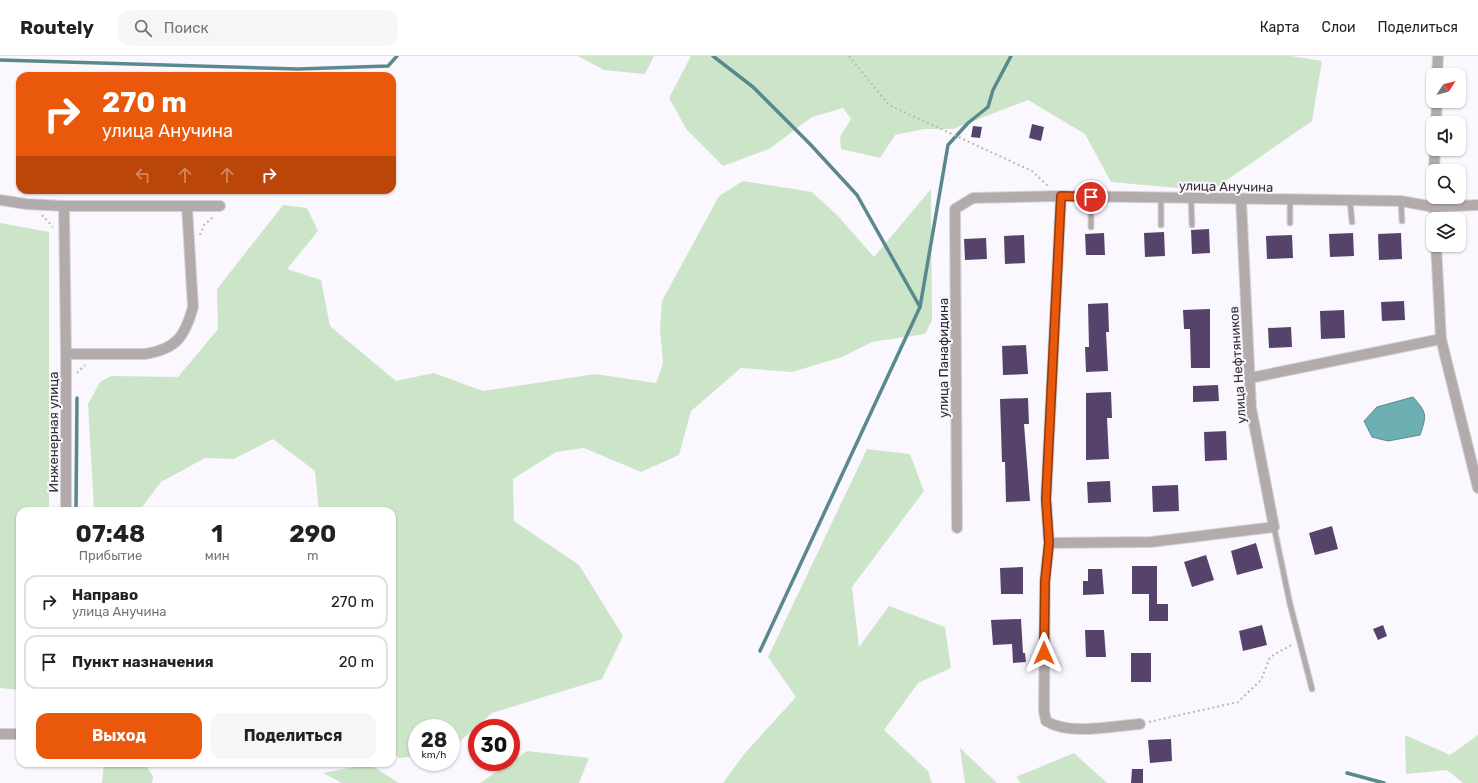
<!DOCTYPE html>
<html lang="ru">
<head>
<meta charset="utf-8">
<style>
  :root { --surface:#fff; --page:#f6f6f6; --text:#202124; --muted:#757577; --line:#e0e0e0; --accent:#ea580c }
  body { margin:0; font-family:Rubik,sans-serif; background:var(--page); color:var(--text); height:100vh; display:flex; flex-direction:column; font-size:15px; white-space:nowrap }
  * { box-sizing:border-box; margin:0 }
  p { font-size:13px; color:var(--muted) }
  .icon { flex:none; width:22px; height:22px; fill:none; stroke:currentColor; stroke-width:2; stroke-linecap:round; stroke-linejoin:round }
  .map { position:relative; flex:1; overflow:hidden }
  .side { position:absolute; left:16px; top:451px; width:380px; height:260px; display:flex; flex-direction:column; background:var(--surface); border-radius:12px; box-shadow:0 1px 3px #0004 }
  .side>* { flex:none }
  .banner { position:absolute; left:16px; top:16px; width:380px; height:122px; border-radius:12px; box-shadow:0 1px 3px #0004; background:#ea580c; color:#fff; overflow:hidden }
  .needle { width:26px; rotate:54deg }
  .fabs { position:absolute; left:1426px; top:12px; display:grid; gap:8px }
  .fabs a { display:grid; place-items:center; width:40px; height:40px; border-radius:8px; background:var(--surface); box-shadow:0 1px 3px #0004; font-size:20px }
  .speed { position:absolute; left:408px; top:663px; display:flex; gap:8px; font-size:20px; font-weight:700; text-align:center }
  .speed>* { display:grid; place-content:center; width:52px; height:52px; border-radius:50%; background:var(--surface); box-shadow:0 1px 3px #0004; line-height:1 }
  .speed small { font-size:10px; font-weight:400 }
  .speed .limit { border:6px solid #d22; background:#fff; color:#111 }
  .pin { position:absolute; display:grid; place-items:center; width:34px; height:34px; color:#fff; margin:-17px; border:2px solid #fff; border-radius:50%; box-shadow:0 1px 4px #0007 }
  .me { position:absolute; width:44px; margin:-22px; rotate:0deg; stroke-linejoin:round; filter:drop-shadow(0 0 3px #0008) }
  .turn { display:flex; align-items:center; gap:14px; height:84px; padding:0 20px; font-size:18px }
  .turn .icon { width:52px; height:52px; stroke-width:2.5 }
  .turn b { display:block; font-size:28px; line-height:34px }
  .lanes { display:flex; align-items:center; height:38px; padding:0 20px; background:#0003; justify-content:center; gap:20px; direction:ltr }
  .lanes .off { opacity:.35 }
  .eta { display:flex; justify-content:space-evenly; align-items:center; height:68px; text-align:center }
  .eta b { font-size:24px; font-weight:700; line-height:28px }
  .cta { display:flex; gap:8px; margin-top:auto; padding:8px 20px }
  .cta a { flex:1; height:46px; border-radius:12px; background:var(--accent); color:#fff; font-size:16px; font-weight:700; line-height:46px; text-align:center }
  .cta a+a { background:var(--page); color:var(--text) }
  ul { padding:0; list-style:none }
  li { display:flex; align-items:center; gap:12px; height:54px; margin:0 8px 6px; padding:0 12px; border:2px solid var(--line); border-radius:12px }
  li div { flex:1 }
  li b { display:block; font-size:15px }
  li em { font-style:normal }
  header { display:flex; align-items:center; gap:24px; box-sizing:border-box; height:56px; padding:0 20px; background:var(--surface); border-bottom:1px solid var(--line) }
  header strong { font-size:19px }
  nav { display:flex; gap:22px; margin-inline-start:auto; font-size:14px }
  .search { width:280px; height:36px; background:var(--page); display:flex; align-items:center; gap:10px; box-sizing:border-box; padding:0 14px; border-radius:12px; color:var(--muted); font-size:15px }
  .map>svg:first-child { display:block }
</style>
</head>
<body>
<header>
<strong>Routely</strong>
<div class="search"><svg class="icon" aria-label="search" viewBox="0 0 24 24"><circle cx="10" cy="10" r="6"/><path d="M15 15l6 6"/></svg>Поиск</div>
<nav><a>Карта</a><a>Слои</a><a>Поделиться</a></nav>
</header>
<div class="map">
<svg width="1478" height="727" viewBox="0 0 1478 727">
  <rect width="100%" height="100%" fill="#faf8fe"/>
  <g fill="#cce5c8">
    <polygon points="578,0 654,0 645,18 604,14"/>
    <polygon points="691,0 1291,0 1322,5 1312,65 1211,135 1111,126 1085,78 1028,44 953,73 924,73 895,79 880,102 841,93 840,81 851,63 843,52 812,61 769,93 723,110 687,74 669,42"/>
    <polygon points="743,125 812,136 838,160 874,201 931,133 932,264 925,278 872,286 842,301 792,316 741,312 691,355 679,399 641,416 584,392 556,396 513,423 514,465 579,509 623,580 602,623 492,657 451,693 451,672 417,672 417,700 399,702 392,697 392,455 319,455 315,415 273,383 234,403 205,402 161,426 139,455 116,455 94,452 88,348 100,326 111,320 178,321 218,273 217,233 283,149 307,152 318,175 287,213 321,224 330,270 396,325 434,317 483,335 595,318 656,327 663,307 660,273 662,245 719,140"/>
    <polygon points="0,167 49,176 49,455 20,455 20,634 0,632"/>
    <polygon points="867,393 910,398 924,435 852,531 859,591 889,550 945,571 951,612 918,627 884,674 928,715 932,727 723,727 745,697 796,641 768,601"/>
    <polygon points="1405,679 1450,699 1478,679 1478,727 1463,727 1447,714 1406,718"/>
    <polygon points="960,692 997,727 965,727"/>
    <polygon points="527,695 589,702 579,727 480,727"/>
    <polygon points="1074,697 1107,727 1021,727 1016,721"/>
    <polygon points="104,707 144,707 153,720 152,727 102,727"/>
    <polygon points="369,708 399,727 342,727 323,717"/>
  </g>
  <path fill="#6cb0b3" stroke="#5a898d" d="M1413,341C1427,357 1427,359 1420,379L1388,385L1372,381L1364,365L1377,351Z"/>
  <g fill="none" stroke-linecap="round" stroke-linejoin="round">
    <g stroke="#5a898d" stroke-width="3.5">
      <polyline points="713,0 753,31 810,88 857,139 920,251"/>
      <polyline points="0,4 298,13 388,10 397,0"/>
      <polyline points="76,455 77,342"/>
      <polyline points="760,595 920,251 948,89 968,67 988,51 993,34 1011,0"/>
      <polyline points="1347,717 1384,727"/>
    </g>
  </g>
  <g fill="#55436b">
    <polygon points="1032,68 1044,71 1041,85 1029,82"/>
    <polygon points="973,70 982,71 980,82 971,81"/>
    <polygon points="1209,173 1210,197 1192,198 1191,174"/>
    <polygon points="1164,176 1165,200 1145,201 1144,177"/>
    <polygon points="1104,177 1105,199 1086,199 1085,178"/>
    <polygon points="1353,177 1354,200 1330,201 1329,178"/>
    <polygon points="1401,177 1402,203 1379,204 1378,178"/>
    <polygon points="1024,179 1025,207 1005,208 1004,180"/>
    <polygon points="1292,179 1293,202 1267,203 1266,180"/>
    <polygon points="986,182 987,203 965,204 964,183"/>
    <polygon points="1404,245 1405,264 1382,265 1381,246"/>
    <polygon points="1108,247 1109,276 1106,276 1108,315 1086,316 1085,291 1089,291 1088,248"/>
    <polygon points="1210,253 1210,312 1191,312 1190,273 1184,273 1183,254"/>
    <polygon points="1344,254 1345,282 1321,283 1320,255"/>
    <polygon points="1291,271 1292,291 1269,292 1268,272"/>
    <polygon points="1026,289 1028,318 1003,319 1002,290"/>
    <polygon points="1218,329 1219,345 1193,346 1193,330"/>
    <polygon points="1111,336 1112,362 1107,362 1109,403 1086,404 1086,337"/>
    <polygon points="1028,342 1029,368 1024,368 1030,445 1006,446 1005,406 1002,406 1000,343"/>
    <polygon points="1226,375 1227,404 1205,405 1204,376"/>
    <polygon points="1110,425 1111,446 1088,447 1087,426"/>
    <polygon points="1178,429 1179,455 1153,456 1152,430"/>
    <polygon points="1332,470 1338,493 1315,499 1309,477"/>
    <polygon points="1256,487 1263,512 1237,519 1231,495"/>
    <polygon points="1206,499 1214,524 1192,531 1184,506"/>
    <polygon points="1132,510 1157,510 1157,548 1168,548 1168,565 1149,565 1149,538 1132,538"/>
    <polygon points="1023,511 1023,538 1001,538 1000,512"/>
    <polygon points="1088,513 1102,513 1104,538 1083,539 1083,525 1088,525"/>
    <polygon points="1021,563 1023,597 1025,597 1026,606 1013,607 1012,588 993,589 991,564"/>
    <polygon points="1262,569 1267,589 1243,595 1239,575"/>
    <polygon points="1383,569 1387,580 1378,584 1373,573"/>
    <polygon points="1085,574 1104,574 1106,601 1086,601"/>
    <rect x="1131" y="597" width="20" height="29"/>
    <polygon points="1171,683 1172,705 1150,707 1148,684"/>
    <polygon points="1132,713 1143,713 1143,727 1131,727"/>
  </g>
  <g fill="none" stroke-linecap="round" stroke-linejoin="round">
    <g stroke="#d6d4d9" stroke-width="7">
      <g id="service">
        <polyline points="1091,141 1091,171"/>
        <polyline points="1191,143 1192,169"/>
        <polyline points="1290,144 1290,167"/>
        <polyline points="1350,145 1352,166"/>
        <polyline points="1401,145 1402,165"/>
        <polyline points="1161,169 1161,142"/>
        <polyline points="1274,471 1290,548 1312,633"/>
      </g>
    </g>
    <g stroke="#d6d4d9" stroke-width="12">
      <g id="minor">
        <polyline points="1437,19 1438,0"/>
        <polyline points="1436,67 1437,45"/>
        <polyline points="1434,115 1435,93"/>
        <path d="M1061,140L1046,443L1049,487L1045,525L1044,655L1046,665C1070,680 1113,670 1140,668"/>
        <polyline points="1434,141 1435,163"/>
        <polyline points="0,144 26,148 64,150 220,150"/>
        <path d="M64,150L66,298H145C177,293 185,280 193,251L187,151"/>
        <polyline points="1436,189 1441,283 1478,432"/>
        <polyline points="66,298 66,455"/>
        <polyline points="1250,322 1441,283"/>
        <polyline points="957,472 955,153 973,142 1061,140 1401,145 1434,151 1478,149"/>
        <polyline points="1049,487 1151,486 1274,471 1251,352 1241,143"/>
        <polyline points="0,678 20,678"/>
      </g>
    </g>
    <g stroke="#bab8be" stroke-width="2" stroke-dasharray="2 3" stroke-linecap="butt">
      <polyline points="849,0 889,49 1032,115 1048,130"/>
      <polyline points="42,159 53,171"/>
      <polyline points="200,179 204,169 213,161"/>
      <polyline points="77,317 85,309"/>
      <polyline points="1149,666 1238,646 1261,624 1270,601 1293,588"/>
    </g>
    <use href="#service" stroke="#b3abab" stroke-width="5"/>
    <use href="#minor" stroke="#b3abab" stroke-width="10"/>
  </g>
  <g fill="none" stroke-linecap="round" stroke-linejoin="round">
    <g stroke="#983908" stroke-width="10">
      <polyline id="route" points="1044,597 1045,525 1049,487 1046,443 1061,140 1091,141"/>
    </g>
    <use href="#route" stroke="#ea580c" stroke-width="7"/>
  </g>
  <g text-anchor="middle" stroke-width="4" stroke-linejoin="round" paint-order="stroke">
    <g font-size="13" fill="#302e33" stroke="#faf8fe">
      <text transform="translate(1226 130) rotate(1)" y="5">улица Анучина</text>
      <text transform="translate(943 302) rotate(-90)" y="5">улица Панафидина</text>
      <text transform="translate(1237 309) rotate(-94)" y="5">улица Нефтяников</text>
      <text transform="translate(53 376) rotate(-90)" y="5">Инженерная улица</text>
    </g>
  </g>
</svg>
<div class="fabs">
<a><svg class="needle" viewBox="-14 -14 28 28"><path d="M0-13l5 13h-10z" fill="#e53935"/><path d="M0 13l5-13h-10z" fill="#757577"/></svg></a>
<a><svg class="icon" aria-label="sound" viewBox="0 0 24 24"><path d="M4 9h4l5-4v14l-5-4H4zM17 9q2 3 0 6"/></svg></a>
<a><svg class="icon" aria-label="search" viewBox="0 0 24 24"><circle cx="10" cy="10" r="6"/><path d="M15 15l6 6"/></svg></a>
<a><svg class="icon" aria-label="layers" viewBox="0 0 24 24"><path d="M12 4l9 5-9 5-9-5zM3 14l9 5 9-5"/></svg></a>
</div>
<div class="speed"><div>28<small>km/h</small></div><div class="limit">30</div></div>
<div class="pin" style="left:1091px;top:141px;background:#d93025"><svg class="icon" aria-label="arrive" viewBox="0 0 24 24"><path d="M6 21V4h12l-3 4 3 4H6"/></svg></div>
<svg class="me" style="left:1044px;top:597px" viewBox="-20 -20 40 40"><path d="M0-17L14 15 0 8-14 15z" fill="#ea580c" stroke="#fff" stroke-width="4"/></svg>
<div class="banner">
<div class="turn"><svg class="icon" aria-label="right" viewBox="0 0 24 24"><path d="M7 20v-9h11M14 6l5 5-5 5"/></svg><div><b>270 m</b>улица Анучина</div></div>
<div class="lanes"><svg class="icon off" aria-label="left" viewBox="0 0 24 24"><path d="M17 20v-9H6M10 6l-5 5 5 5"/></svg><svg class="icon off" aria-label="ahead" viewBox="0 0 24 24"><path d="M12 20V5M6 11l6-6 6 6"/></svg><svg class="icon off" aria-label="ahead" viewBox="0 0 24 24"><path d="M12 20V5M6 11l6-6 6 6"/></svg><svg class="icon" aria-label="right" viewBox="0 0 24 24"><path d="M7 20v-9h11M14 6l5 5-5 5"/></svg></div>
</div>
<section class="side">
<div class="eta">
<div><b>07:48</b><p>Прибытие</p></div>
<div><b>1</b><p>мин</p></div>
<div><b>290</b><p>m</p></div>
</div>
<ul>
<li><svg class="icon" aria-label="right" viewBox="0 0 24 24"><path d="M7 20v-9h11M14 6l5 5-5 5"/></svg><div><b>Направо</b><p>улица Анучина</p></div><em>270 m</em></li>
<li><svg class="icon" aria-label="arrive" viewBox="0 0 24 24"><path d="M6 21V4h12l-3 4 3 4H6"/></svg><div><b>Пункт назначения</b></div><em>20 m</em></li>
</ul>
<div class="cta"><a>Выход</a><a>Поделиться</a></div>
</section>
</div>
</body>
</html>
